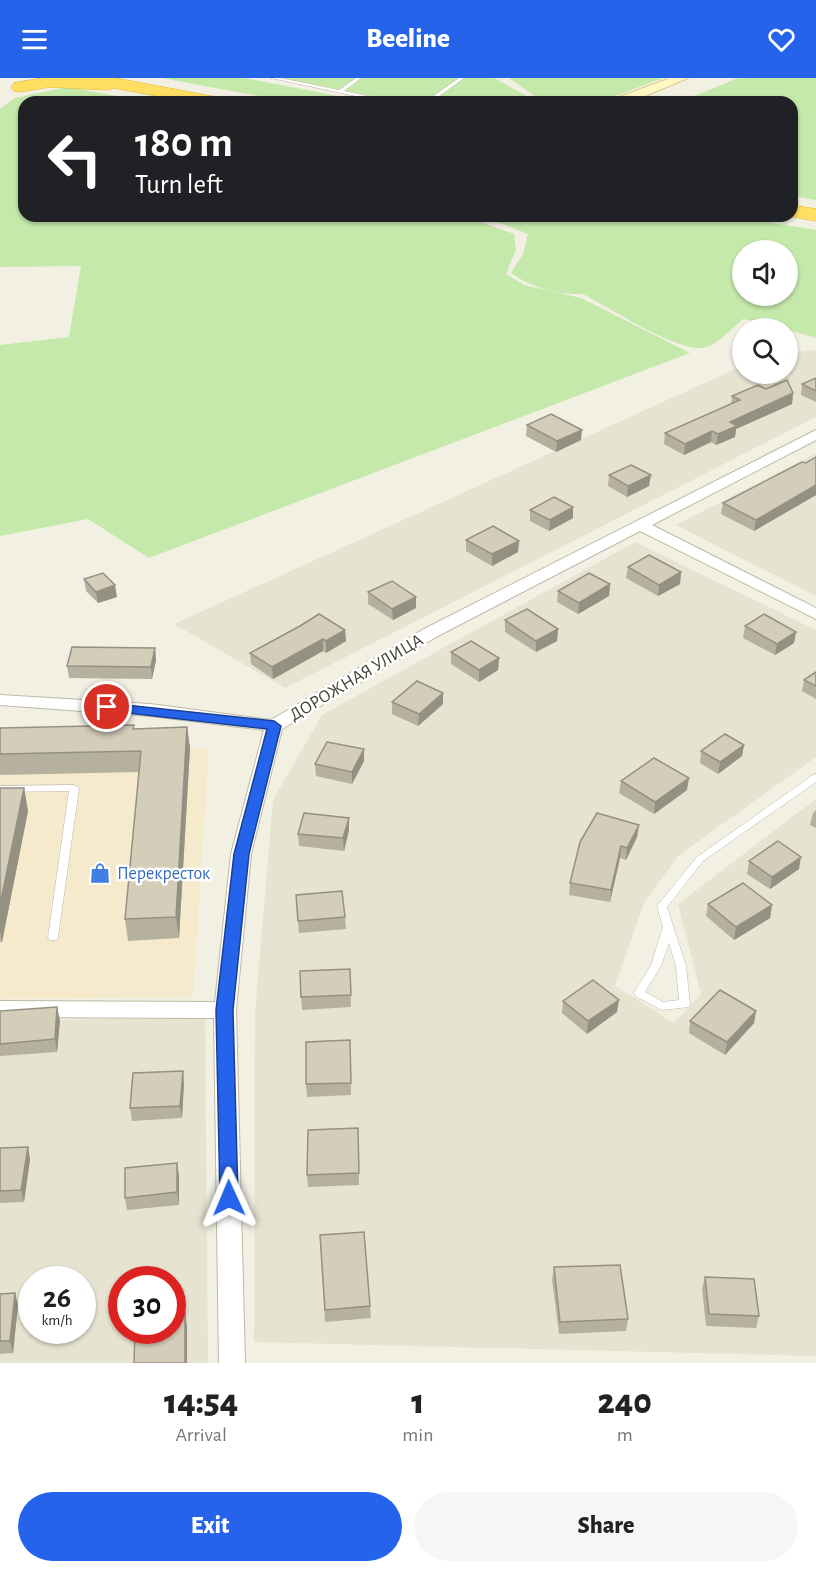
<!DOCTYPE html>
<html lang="en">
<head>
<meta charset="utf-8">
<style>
  :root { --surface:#fff; --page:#f6f6f6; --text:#222; --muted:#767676; --accent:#2563eb }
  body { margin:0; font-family:"Alegreya Sans",sans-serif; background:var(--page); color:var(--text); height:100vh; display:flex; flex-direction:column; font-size:22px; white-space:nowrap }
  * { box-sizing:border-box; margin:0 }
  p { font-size:20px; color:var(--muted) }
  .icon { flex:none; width:33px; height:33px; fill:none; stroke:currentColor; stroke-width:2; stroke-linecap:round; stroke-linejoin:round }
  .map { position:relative; height:1285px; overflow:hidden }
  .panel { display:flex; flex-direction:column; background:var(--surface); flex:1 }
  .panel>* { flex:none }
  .banner { position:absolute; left:18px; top:18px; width:780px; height:126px; border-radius:18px; box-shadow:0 2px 4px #0004; background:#202124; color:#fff; overflow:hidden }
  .fabs { position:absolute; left:732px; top:162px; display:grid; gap:12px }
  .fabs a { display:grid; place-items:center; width:66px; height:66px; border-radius:50%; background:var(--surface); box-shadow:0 2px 4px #0004; font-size:30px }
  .speed { position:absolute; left:18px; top:1188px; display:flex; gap:12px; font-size:30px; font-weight:700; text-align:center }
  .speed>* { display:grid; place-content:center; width:78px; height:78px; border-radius:50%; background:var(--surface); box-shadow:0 2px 4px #0004; line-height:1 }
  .speed small { font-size:15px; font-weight:400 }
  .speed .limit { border:9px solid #d22; background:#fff; color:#111 }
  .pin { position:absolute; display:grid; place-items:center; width:51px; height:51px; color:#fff; margin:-26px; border:3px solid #fff; border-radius:50%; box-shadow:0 2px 6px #0007 }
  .me { position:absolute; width:66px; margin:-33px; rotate:359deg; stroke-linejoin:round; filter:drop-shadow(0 0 4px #0008) }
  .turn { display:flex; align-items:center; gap:21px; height:126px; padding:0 18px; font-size:27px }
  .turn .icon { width:78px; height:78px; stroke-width:2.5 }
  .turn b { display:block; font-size:42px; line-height:51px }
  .eta { display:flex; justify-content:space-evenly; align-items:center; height:102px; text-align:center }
  .eta b { font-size:36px; font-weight:800; line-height:42px }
  .cta { display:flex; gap:12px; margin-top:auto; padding:12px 18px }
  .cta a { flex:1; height:69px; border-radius:36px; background:var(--accent); color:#fff; font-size:24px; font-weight:800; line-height:69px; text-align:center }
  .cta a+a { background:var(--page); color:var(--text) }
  header { display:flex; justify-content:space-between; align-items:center; height:78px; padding:0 18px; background:var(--accent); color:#fff; font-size:27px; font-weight:800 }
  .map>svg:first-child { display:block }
</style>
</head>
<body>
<header><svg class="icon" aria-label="menu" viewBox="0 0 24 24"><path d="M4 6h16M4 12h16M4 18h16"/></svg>Beeline<svg class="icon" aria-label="heart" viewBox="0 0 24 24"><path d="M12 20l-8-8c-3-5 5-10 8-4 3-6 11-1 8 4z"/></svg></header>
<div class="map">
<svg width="816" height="1285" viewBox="0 0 816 1285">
  <rect width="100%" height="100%" fill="#f2f0e3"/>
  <g fill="#e7e3d1" fill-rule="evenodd">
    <polygon points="816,272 816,339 285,610 174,546 742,288 742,296 788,296 788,275"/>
    <polygon points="816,375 816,518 676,447"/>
    <polygon points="635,464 816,552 816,679 678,778 644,825 615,908 674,945 701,916 678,826 816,721 816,1278 254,1264 255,934 273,722 322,637"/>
    <path d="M205,939L208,1285H0V943ZM32,1202H82V1252H32ZM122,1202H172V1252H122Z"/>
  </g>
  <polygon fill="#f6eacd" points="0,671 209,671 193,919 0,921"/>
  <g fill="#c4e9aa" fill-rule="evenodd">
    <polygon points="162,0 245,0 368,24 281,22"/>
    <polygon points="279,0 494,0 538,24 402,24"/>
    <polygon points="509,0 663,0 600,24 548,24 536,19"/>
    <polygon points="738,0 816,0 816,122 792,118 792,24 680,24"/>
    <polygon points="67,9 150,24 24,24 24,138 464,138 514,156 516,171 506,196 524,207 581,220 690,275 149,480 88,441 0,458 0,267 69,259 81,188 0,189 0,31 15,20"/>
    <path d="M482,138H729L816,152V260L788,252V250L743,241C733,249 716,269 702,270C673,272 610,230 583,216C558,217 532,210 511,195L523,176L528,156ZM788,172V218H742V172Z"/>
  </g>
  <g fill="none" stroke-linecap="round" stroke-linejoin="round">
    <g stroke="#beb9a6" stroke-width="1">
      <g id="lane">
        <polygon points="271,0 280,0 339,12 356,0 361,0 344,13 394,24 384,24"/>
        <polygon points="459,0 464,0 431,24 425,24"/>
        <path d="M816,696V704L703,783L667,829L686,888L690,926L689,929L662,932L635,918L634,915L651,887L663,849L657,828L697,779L813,697ZM669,865L676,888L679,922L663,924L645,914L661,888Z"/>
        <polygon points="74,707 79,710 58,859 57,862 49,862 48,859 69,713 0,714 0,708"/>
      </g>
    </g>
    <g stroke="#beb9a6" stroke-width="2">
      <polygon id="street" points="816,352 816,362 652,447 816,530 816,541 640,453 436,559 282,651 251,776 236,932 245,1285 219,1285 214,940 0,939 0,923 215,924 231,776 264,652 150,638 0,627 0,617 150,626 271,642 424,551"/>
    </g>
    <g stroke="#d5cb91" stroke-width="2">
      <polygon id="secondary" points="670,0 688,0 631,24 612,24 614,21"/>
    </g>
    <g stroke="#e3b72d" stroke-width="1">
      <g id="highway">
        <polygon points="43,0 115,0 216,19 222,20 225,24 188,24 114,10 108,12 50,9 20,14 14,13 11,9 14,5"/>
        <polygon points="792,127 816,131 816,143 788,138 792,138"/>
      </g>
    </g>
    <use href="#lane" fill="#fff" fill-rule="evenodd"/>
    <use href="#street" fill="#fff" fill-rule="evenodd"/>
    <use href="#secondary" fill="#fff8c1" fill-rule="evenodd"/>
    <use href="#highway" fill="#ffdf62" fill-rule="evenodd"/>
  </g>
  <g fill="#b6b09f">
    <polygon points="816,300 816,324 801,317 802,306"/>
    <polygon points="766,311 793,315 792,326 736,351 735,359 716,367 711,364 684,377 664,366 665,355 731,326 732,318"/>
    <polygon points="527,347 581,362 556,374 526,358"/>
    <polygon points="609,397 649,408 627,419 608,408"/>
    <polygon points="816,417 754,453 721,436 723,425"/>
    <polygon points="573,429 573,440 549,453 530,443 530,432"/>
    <polygon points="466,462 519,463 518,474 492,488 466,473"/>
    <polygon points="628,489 681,494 680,506 658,518 626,500"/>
    <polygon points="84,501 117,519 98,525 86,513"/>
    <polygon points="610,506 609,518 578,536 557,524 558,513"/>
    <polygon points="368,514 416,530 393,542 368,526"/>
    <polygon points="505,542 558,551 557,563 536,574 505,554"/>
    <polygon points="745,548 796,554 794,565 775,577 743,560"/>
    <polygon points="345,552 346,563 326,575 323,573 273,601 251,586 250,575"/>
    <polygon points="155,570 156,582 152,601 69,600 67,588"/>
    <polygon points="451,574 499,580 498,592 479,604 451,586"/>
    <polygon points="816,594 816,621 802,613 804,602"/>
    <polygon points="392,624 443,626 418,648 392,636"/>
    <polygon points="187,649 190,670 179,860 128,863 125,841 139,694 0,697 0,650 134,651"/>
    <polygon points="744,667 742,678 718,696 700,685 701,673"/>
    <polygon points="364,671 364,683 352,706 316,698 315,686"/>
    <polygon points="621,703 687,712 654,736 619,715"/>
    <polygon points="0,710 24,710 28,733 2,864 0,864"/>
    <polygon points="816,732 816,750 810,747 813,735"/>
    <polygon points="349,740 349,752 344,773 299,768 298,756"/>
    <polygon points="639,747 637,759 626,782 620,780 610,824 569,817 570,805"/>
    <polygon points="749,783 799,791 770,811 747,796"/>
    <polygon points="296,817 345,839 346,851 299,855"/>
    <polygon points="708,826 772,827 770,840 734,862 706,838"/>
    <polygon points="350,891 351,929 302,932 301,919"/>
    <polygon points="563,923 617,934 587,956 562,935"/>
    <polygon points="0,933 60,942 57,974 0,978"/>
    <polygon points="756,933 754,945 725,977 689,955 690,943"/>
    <polygon points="350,962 351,1017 307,1019 306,1006"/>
    <polygon points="184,1005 182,1040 132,1043 130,1030"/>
    <polygon points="358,1050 359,1107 308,1109 307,1097"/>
    <polygon points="28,1069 30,1081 24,1124 0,1125 0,1070"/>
    <polygon points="179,1098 179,1127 127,1132 125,1120"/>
    <polygon points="320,1157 370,1228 371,1240 325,1244"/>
    <polygon points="554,1189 628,1241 626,1253 559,1256 552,1201"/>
    <polygon points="705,1199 759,1238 756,1250 706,1248 702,1211"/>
    <polygon points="15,1215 18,1227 13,1275 0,1276 0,1216"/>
  </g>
  <g fill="#949082">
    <polygon points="793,315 792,326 736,351 735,359 716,367 718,356 730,344"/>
    <polygon points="582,352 581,362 556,374 557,363"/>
    <polygon points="712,353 711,364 684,377 685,366"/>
    <polygon points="651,397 649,408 627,419 628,408"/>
    <polygon points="816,407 816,417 754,453 756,442"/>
    <polygon points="573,429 573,440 549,453 550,442"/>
    <polygon points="519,463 518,474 492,488 492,476"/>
    <polygon points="681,494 680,506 658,518 659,507"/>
    <polygon points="610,506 609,518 578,536 579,525"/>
    <polygon points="115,507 117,519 98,525 96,514"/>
    <polygon points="416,519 416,530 393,542 392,531"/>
    <polygon points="558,551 557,563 536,574 536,563"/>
    <polygon points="345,552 346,563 326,575 326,563"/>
    <polygon points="796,554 794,565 775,577 777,566"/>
    <polygon points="323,561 323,573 273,601 272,589"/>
    <polygon points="155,570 156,582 152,601 151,589"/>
    <polygon points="499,580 498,592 479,604 479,592"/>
    <polygon points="443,615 443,626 418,648 419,636"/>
    <polygon points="187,649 190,670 179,860 176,839"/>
    <polygon points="744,667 742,678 718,696 720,684"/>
    <polygon points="364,671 364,683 352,706 352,694"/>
    <polygon points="689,700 687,712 654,736 655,724"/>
    <polygon points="24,710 28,733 2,864 0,853 0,827"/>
    <polygon points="349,740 349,752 344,773 343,760"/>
    <polygon points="639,747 637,759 626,782 627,770"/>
    <polygon points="621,768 620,780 610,824 611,812"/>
    <polygon points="801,779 799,791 770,811 772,799"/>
    <polygon points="772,827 770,840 734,862 736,849"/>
    <polygon points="619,922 617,934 587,956 588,943"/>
    <polygon points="57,929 60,942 57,974 55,961"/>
    <polygon points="756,933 754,945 725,977 727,964"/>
    <polygon points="183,993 184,1005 182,1040 180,1028"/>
    <polygon points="28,1069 30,1081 24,1124 21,1112"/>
    <polygon points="177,1085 179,1098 179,1127 177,1114"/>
    <polygon points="15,1215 18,1227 13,1275 10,1263"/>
    <polygon points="185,1235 187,1248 187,1285 185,1285"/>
  </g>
  <g fill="#d4cdb9" stroke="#949082" stroke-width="1.5">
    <polygon points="816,300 816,313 802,306"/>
    <polygon points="787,302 793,315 730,344 737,348 718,356 712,353 685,366 665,355 740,322 732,318 758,307 766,311"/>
    <polygon points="551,336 582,352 557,363 527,347"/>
    <polygon points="816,379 816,407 756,442 723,425 802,384 806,385"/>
    <polygon points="631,387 651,397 628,408 609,397"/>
    <polygon points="554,419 573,429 550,442 530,432"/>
    <polygon points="493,448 519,463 492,476 466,462"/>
    <polygon points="649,477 681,494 659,507 628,489"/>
    <polygon points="103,495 115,507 96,514 84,501"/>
    <polygon points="589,495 610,506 579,525 558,513"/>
    <polygon points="392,503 416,519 392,531 368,514"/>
    <polygon points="527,531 558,551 536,563 505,542"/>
    <polygon points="319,536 345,552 326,563 323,561 272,589 250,575 300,548"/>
    <polygon points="764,536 796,554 777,566 745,548"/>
    <polygon points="471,563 499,580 479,592 451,574"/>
    <polygon points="72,569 155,570 151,589 67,588"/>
    <polygon points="816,594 816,608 804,602"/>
    <polygon points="417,603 443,615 419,636 392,624"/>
    <polygon points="134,647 133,651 187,649 176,839 125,841 141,673 0,676 0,650"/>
    <polygon points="725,656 744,667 720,684 701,673"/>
    <polygon points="327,664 364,671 352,694 315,686"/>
    <polygon points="654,680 689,700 655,724 621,703"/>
    <polygon points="0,710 24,710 0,827"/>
    <polygon points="304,735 349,740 343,760 298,756"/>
    <polygon points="597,735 639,747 627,770 621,768 611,812 570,805 580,764"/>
    <polygon points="778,763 801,779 772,799 749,783"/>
    <polygon points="743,805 772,827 736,849 708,826"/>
    <polygon points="342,813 345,839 298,843 296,817"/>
    <polygon points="350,891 351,917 301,919 300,893"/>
    <polygon points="593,902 619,922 588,943 563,923"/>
    <polygon points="720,912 756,933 727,964 690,943"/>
    <polygon points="57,929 55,961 0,966 0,933"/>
    <polygon points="350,962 351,1005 306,1006 306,964"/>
    <polygon points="183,993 180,1028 130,1030 133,995"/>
    <polygon points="358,1050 359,1095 307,1097 308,1052"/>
    <polygon points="28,1069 21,1112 0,1113 0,1070"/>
    <polygon points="177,1085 177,1114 125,1120 125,1090"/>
    <polygon points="364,1154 370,1228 325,1232 320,1157"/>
    <polygon points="620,1187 628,1241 560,1244 554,1189"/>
    <polygon points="705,1199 754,1201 759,1238 709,1236"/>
    <polygon points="15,1215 10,1263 0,1263 0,1216"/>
    <polygon points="185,1235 185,1285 134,1285 135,1252 172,1252 172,1236"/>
  </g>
  <polygon fill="#2563eb" stroke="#184099" stroke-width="1.5" points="107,625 274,643 281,648 249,776 233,932 238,1120 235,1126 229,1128 222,1126 220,1120 216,932 234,776 267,651 102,632 100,629"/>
  <defs>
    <g id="shop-bare" transform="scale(1.62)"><path d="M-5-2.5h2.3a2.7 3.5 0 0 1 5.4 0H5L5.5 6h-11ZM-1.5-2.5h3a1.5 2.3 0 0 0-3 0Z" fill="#3f7fe0" stroke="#fff" stroke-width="2.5" paint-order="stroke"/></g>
  </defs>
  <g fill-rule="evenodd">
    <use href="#shop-bare" x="100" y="795"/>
  </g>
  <g text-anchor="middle" stroke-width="5" stroke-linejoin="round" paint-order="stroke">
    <g font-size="18" fill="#454033" stroke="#fff">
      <text transform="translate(356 599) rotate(-31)" y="6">ДОРОЖНАЯ УЛИЦА</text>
    </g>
    <g font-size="18" fill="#366cbe" stroke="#fff" text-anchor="start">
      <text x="117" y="801">Перекресток</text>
    </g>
  </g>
</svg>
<div class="fabs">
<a><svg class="icon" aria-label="sound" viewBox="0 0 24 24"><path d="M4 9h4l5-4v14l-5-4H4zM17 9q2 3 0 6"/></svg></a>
<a><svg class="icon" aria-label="search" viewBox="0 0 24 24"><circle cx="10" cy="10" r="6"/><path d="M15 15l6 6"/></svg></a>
</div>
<div class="speed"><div>26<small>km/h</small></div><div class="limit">30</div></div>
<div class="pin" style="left:107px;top:629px;background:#d93025"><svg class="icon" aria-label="arrive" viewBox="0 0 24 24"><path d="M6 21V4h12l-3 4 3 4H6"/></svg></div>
<svg class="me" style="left:229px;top:1120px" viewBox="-20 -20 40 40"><path d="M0-17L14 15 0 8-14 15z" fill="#2563eb" stroke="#fff" stroke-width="4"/></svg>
<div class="banner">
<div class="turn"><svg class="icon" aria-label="left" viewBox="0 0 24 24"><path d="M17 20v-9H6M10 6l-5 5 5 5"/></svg><div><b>180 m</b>Turn left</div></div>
</div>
</div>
<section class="panel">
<div class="eta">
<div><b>14:54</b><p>Arrival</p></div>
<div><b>1</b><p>min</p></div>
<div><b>240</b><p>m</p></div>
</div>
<div class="cta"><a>Exit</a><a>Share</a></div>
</section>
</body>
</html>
